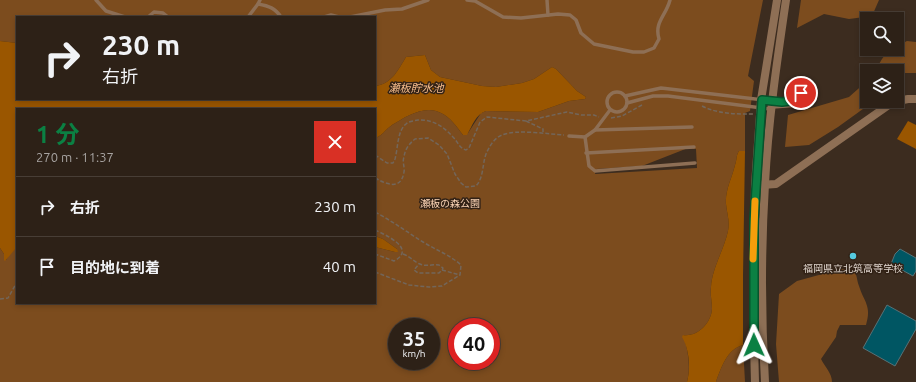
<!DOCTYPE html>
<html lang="ja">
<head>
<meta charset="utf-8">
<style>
  :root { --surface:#2d2117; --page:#352920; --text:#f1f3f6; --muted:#a7a3a1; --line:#483e36; --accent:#0b8043 }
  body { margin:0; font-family:Ubuntu,"Noto Sans JP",sans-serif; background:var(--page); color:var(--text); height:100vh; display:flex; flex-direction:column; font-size:15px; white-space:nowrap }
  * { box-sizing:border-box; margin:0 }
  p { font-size:13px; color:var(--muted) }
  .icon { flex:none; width:22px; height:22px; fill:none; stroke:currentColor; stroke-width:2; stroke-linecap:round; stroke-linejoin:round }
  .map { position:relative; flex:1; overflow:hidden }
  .sheet { position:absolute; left:16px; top:108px; width:360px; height:196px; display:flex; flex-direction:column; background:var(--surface); border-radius:0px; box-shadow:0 2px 6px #0003,0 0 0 1px var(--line) }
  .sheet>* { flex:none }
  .top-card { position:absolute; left:16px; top:16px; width:360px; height:84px; border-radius:0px; box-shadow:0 2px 6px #0003,0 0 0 1px var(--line); background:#2d2117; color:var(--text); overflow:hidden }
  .buttons { position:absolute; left:860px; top:12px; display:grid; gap:8px }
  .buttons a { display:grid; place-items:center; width:44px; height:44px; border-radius:0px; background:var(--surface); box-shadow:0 2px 6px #0003,0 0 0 1px var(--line); font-size:20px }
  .speed { position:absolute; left:388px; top:318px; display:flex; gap:8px; font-size:20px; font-weight:700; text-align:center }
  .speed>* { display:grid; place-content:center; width:52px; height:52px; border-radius:50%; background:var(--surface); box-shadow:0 2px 6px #0003,0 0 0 1px var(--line); line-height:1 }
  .speed small { font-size:10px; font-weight:400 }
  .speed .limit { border:6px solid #d22; background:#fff; color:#111 }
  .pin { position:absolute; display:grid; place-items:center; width:34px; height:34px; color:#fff; margin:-17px; border:2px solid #fff; border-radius:50%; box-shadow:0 1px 4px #0007 }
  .me { position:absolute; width:44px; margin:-22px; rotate:359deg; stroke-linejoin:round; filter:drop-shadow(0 0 3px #0008) }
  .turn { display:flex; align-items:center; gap:14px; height:84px; padding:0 20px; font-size:18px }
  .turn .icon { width:52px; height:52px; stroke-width:2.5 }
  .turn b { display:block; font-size:28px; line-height:34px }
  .round { display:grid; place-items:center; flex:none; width:42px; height:42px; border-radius:0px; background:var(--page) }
  .overview { display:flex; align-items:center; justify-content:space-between; height:68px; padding:0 20px }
  h1 { font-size:24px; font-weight:700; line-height:30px; color:var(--accent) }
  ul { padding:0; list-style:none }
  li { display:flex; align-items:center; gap:12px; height:60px; padding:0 20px; border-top:1px solid var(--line) }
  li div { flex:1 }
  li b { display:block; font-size:15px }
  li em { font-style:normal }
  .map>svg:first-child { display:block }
</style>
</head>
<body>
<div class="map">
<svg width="916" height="382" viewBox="0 0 916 382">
  <rect width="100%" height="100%" fill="#3c2c1f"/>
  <g fill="#7c4c1e" fill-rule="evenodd">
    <path d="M0,0H763L748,76L754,81L750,111L745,113V151H739C736,155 737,160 735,165C732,178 725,190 726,204C727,214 730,221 728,231C724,250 712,268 711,287C710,294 712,302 712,309C711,323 698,337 683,335C688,349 691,367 687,382H0V248L4,254V260H6L10,253L17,247V303H375V247L395,252L397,249L383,239L375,236V138C381,137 386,129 392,125C405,117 425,104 441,113C450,117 457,127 463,135L468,133L481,113L486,111L538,112L569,101L585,99L586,97L577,91L556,69L552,67L534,79L522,83L496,87L482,86L440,77L431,70L425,55L406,57C398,70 392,84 375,86V17H17V43L0,41ZM688,148L696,149L697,168L595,174L596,169L642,166ZM397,327H431V361H397ZM457,327H491V361H457Z"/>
    <polygon points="801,0 879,0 872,16 849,19 824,14 797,28"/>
    <path d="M907,41L916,42V73H904L897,82V71H875C881,62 885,49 897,49V46Z"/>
    <polygon points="867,81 867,101 874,101 838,127 809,145 785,147 788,115 849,97"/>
    <path d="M852,268C858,275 856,278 859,286C864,302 872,306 866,325H840L837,331L836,337L821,359C825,367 832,373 832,382H779L776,344L779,294L797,281L837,270Z"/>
    <path d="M743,345L745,382H716C721,368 727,349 743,345Z"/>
  </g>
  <g fill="#9a5600">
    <path d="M0,41L17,43V99H375V86C392,84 398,70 406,57L425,55L431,70L440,77L482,86L496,87L522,83L534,79L552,67L556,69L577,91L586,97L585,99L569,101L538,112L486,111C476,114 472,126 467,135H463C457,127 450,117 441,113C425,104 405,117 392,125C386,129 381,137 375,138V109H17V247L5,261L4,260V254L0,248Z"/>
    <polygon points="908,121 916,125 916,149 897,139"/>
    <path d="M739,151H745L743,276V345C727,349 721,368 716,382H687C691,367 689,349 682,337L683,335C698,337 711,323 712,309C712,302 710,294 711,287C712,268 724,250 728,231C730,221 727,214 726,204C725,190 732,178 735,165C737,160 736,155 739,151Z"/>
    <polygon points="375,236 383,239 397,249 398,252 395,252 375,247"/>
  </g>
  <g fill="#005663" stroke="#577176">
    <polygon points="900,249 916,258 916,271 913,276 891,264 895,254"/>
    <polygon points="887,305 916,321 916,329 895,366 863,348"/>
  </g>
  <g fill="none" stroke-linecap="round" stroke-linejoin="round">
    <g stroke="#73665a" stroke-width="1.5" stroke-dasharray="4 2" stroke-linecap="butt">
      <path d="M702,106C718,114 735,114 753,114"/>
      <polyline points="611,118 622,116 642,105"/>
      <polyline points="526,121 543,129 543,132"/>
      <path d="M375,155L387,163H393L395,159C398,149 397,131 406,124C409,121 414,121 418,120C433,119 444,127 453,137C458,142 459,148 466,150L469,148L478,127L480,122L487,117L526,121L567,112L581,115H594L599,117"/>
      <polyline points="375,173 378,180"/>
      <path d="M375,178C386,184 401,191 404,172C405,167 402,162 404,157C405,149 409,144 415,139L428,138L439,145L447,154L455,174L461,183L466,187L476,186C484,177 482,165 486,154C489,147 494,138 502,135C517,129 548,134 564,135"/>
      <path d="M375,212C392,221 407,232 423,242C436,250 450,255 461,265L460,275L442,286L429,287L409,285L375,272"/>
      <path d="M375,230C386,235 417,249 394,261L375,254"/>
      <path d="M403,254C411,257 414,262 420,264C426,267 433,264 439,265L443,268L442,270L439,273H418L414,270L419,264"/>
      <polyline points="442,270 460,275"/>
      <polyline points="0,299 8,298 17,282"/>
    </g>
    <g stroke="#8e6f55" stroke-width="3.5">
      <polyline points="96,0 106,11 125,17"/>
      <path d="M467,0L475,1L503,17L521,18L558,14L570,15L576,20L581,33L594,44L633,52H644L654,48L659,39C654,22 666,16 670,0"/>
      <polyline points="547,0 548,15"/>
      <path d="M258,4C269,6 275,8 281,17"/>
      <polyline points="148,17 154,12 163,13 168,17"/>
      <polyline points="248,17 258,4 260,0"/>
      <polyline points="324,17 331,15 339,17"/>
      <polyline points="350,17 385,10 402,9 428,0"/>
      <circle cx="617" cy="102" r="10"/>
      <path d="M625,96L661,88L782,102C785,102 789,102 792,101C799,98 800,89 808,95L809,99L801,105L772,107"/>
      <polyline points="627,103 653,96 668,96 770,109"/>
      <polyline points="595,130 692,127"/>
      <polyline points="569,136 585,137 595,130 610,110"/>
      <polyline points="585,137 589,166 595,171 695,163"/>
      <polyline points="586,153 694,147"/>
    </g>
    <g stroke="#8e6f55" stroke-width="8">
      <polyline points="760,185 776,184 893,102 908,99 916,99"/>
      <polyline points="755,382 753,305 755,185 761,100 777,0"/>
      <path d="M765,382C761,316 761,250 765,184C768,123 777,61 786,0"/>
    </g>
  </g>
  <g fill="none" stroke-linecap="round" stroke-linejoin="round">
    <g stroke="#07532c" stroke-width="10">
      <polyline id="route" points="754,345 754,219 762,100 782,102 791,101 801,93"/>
    </g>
    <use href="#route" stroke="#0b8043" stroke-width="7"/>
    <polyline stroke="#f59e0b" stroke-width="7" points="753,259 755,201"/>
  </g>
  <circle fill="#55cadf" stroke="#322216" stroke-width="1.5" cx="853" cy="256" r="4"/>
  <g text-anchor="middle" stroke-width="3" stroke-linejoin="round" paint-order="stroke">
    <g font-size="10" fill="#fdd6b7" stroke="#322216">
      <text x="450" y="207">瀬板の森公園</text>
    </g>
    <g font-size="10" fill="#dfd5cd" stroke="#322216">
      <text x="853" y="272">福岡県立北筑高等学校</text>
    </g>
    <g font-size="11" font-style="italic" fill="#f5bc8c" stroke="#322216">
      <text x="416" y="92">瀬板貯水池</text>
    </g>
  </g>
</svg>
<div class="buttons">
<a><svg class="icon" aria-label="search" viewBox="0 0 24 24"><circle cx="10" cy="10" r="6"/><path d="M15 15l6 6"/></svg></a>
<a><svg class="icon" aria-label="layers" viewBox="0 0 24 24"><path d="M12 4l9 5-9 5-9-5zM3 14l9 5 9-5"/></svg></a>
</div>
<div class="speed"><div>35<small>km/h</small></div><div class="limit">40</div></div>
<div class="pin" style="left:801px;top:93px;background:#d93025"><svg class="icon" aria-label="arrive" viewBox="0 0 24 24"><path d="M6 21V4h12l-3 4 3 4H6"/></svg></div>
<svg class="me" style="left:754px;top:345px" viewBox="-20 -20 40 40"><path d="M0-17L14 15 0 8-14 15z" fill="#0b8043" stroke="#fff" stroke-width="4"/></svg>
<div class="top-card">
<div class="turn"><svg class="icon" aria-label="right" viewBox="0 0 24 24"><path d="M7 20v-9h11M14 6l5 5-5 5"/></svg><div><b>230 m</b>右折</div></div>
</div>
<section class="sheet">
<div class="overview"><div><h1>1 分</h1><p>270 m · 11:37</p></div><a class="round" style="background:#d93025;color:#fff"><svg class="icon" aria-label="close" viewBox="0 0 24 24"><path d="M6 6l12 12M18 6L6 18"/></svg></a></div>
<ul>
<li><svg class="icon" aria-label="right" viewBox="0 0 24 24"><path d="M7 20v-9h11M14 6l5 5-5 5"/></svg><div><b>右折</b></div><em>230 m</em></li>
<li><svg class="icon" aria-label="arrive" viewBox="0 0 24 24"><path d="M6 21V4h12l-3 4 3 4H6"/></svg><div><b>目的地に到着</b></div><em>40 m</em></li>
</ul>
</section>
</div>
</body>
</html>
